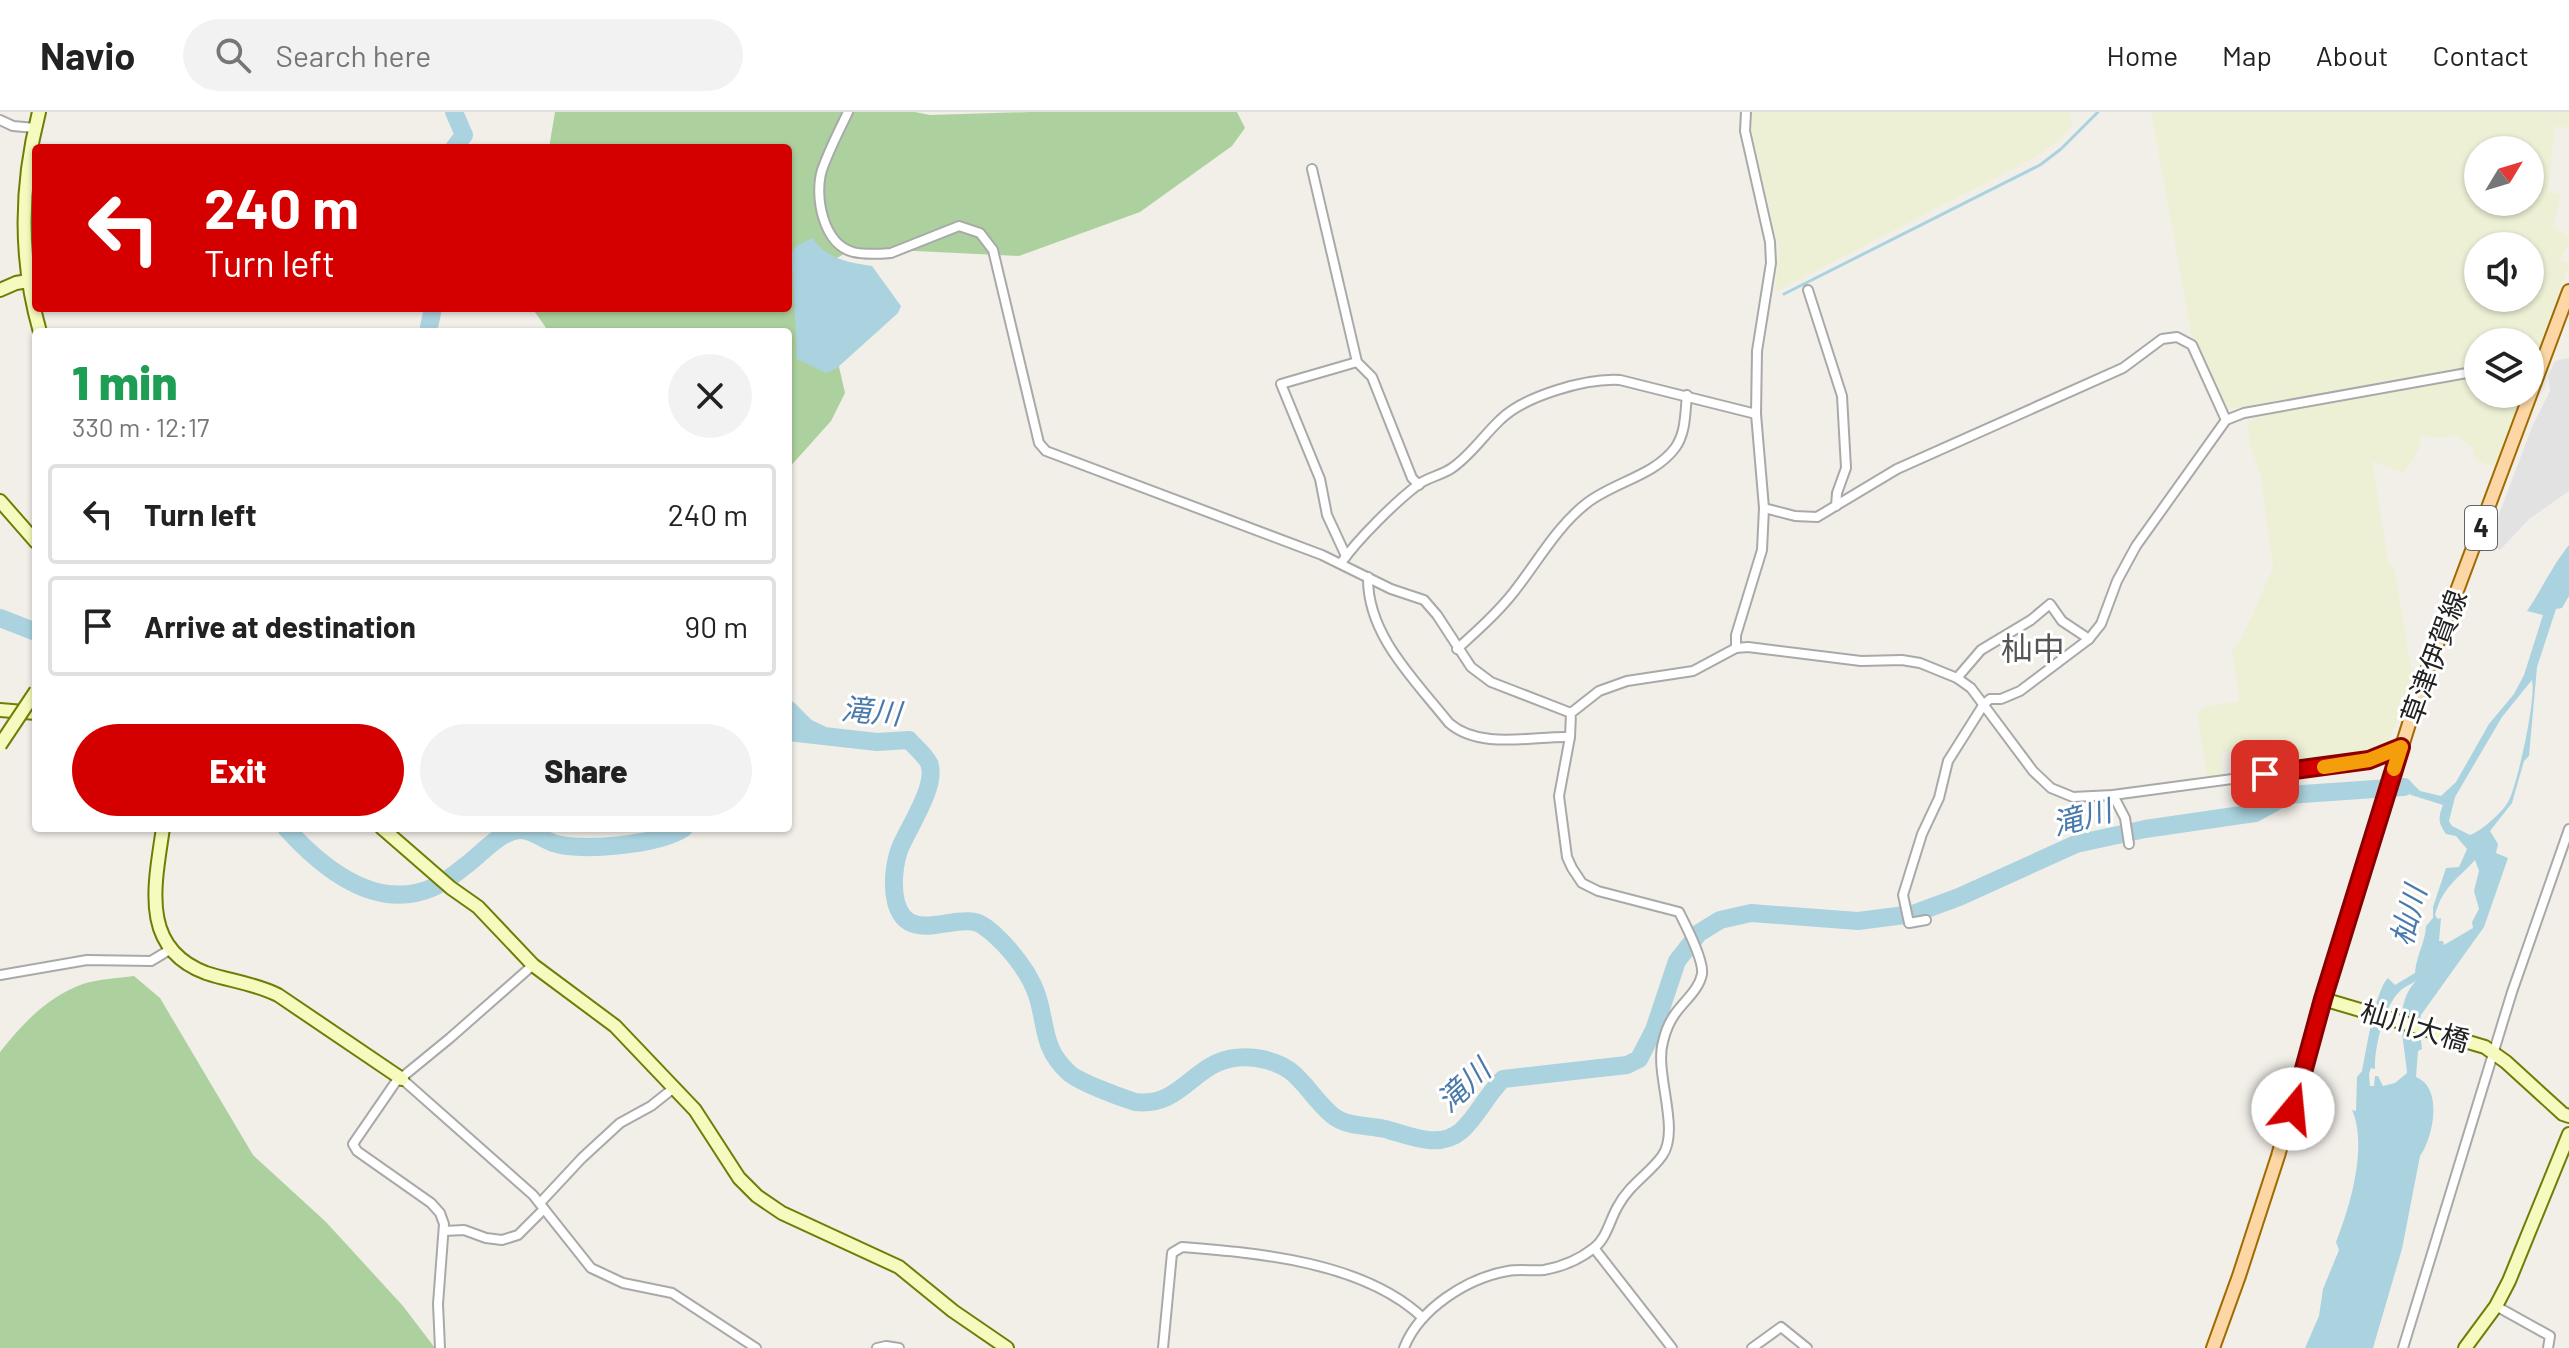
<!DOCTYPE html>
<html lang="en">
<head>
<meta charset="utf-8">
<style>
  :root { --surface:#fff; --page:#f2f2f2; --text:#222; --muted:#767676; --line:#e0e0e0; --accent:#d40000 }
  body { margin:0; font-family:Barlow,"Noto Sans JP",sans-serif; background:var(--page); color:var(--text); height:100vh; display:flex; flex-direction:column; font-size:30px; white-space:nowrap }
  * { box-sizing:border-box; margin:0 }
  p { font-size:26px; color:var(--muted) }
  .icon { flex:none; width:44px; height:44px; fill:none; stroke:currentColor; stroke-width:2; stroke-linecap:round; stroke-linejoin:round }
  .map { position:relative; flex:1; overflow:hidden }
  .panel { position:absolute; left:32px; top:216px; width:760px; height:504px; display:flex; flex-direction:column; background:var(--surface); border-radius:8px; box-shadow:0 2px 6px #0004 }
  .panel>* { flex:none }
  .guide { position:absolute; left:32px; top:32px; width:760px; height:168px; border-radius:8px; box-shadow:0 2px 6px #0004; background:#d40000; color:#fff; overflow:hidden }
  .needle { width:52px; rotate:52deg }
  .controls { position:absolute; left:2464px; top:24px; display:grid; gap:16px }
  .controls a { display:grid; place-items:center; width:80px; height:80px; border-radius:50%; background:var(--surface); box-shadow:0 2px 6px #0004; font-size:40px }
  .pin { position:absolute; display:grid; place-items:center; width:68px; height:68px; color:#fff; margin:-34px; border-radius:16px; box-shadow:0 4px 12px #0006 }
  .me { position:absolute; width:88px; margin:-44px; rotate:17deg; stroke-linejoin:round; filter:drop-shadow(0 0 6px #0008) }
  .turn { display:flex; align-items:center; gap:28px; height:168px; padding:0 40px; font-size:36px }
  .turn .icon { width:104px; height:104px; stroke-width:2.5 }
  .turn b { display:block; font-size:56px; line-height:68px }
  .round { display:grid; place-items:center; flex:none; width:84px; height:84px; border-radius:42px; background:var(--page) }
  .summary { display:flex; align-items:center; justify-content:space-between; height:136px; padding:0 40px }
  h1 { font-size:48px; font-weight:800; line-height:60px; color:#1e9e55 }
  .cta { display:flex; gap:16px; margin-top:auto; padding:16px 40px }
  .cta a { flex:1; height:92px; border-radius:48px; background:var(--accent); color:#fff; font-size:32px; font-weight:800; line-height:92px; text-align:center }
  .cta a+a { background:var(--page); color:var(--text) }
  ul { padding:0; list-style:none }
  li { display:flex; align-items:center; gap:24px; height:100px; margin:0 16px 12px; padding:0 24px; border:4px solid var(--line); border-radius:8px }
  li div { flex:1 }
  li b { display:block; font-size:30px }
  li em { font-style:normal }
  header { display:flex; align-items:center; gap:48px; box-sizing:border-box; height:112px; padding:0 40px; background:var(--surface); border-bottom:2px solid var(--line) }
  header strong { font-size:38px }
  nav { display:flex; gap:44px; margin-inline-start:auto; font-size:28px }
  .search { width:560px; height:72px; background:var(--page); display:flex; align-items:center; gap:20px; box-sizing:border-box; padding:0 28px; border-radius:44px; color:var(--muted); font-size:30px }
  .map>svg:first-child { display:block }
</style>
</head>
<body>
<header>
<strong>Navio</strong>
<div class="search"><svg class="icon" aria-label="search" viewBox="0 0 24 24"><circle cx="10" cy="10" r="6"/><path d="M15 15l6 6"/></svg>Search here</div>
<nav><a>Home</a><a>Map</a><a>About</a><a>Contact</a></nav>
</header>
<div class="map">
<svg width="2569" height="1236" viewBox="0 0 2569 1236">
  <rect width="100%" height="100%" fill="#f2efe9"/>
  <g fill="#eef0d5" fill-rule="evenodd">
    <polygon points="1752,0 2070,0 2072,14 2058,30 2034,46 1775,180 1779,139 1752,22"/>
    <path d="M2151,0H2569V16L2555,14L2548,79L2561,83L2553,115L2569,124V130L2560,148L2569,153L2536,243L2530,244V230H2478V253L2230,297L2224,293L2191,221ZM2478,38H2530V90H2478ZM2530,134V186H2478V134Z"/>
    <polygon points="2478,264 2478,282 2524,282 2498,357 2474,347 2472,335 2454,323 2441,326 2422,324 2418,339 2404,361 2372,349 2389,454 2394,454 2413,567 2388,632 2362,645 2252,660 2246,635 2221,641 2222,664 2207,665 2197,601 2203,595 2239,589 2232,538 2242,526 2273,455 2260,360 2249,332 2248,309 2271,302"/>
  </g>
  <g fill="#add19e">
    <polygon points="555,0 915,0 930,3 1030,0 1237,0 1245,16 1232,34 1140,100 1019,144 854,136 832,149 832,224 845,281 831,309 788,357 788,220 549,220 532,196 788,196 788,36 549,36"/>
    <path d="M134,864L160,886L253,1043L326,1110L403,1194L435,1236H0V940C23,911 47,885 83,872C99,867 118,866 134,864Z"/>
  </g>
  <polygon fill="#e2e2e2" points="2569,246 2569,379 2529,407 2500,438 2488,432 2532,315 2550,279 2548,264 2555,249"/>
  <g fill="#aad3df" fill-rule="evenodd">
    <path d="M812,126C828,147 846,150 872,154L901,194L898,201L837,256L826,261L797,247L792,141L796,134Z"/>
    <path d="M2569,433V484L2562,496L2556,497L2537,555L2529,644L2524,649L2512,691L2490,719L2498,732L2496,741L2508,746L2484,815L2421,903L2419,912L2422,937L2418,939L2416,965C2443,975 2434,1024 2420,1044L2402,1137L2373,1236H2305L2319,1204L2323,1177L2339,1138L2336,1130C2350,1095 2368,1034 2352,998L2356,999L2357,965L2362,959C2366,940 2375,878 2388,866L2395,873L2415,861C2416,844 2426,828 2426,814L2433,806V795L2446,756L2459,755L2467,737L2456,724L2446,722C2438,710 2438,706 2443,693L2411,683L2405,678L2375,681L2382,674L2412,671L2420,679L2441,684L2456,670L2489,612L2514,582L2524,563L2543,503L2527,499C2542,477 2552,454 2569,433ZM2532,568C2536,588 2519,664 2510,686C2506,698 2480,720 2470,723L2452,714L2449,709L2455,685L2502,605ZM2475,748L2479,759L2474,779L2479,797L2472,810L2473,816L2444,833L2443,829H2439L2441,806L2438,807L2435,803C2443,774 2457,768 2475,748ZM2416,869C2392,894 2405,931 2407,961L2395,971L2383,974L2378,964H2375L2374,974H2370L2369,962L2371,956L2375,957C2374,936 2384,894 2400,879C2404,875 2411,872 2416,869Z"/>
  </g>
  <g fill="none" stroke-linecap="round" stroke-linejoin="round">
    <polyline stroke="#aad3df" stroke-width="3" points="1784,182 2040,53 2061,37 2098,0"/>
    <g stroke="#aad3df" stroke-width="18">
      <polyline points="454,0 464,23 454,36"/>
      <polyline points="428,220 433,196"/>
      <polyline points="0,506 36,520"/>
      <polyline points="788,597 807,616 820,622"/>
      <path d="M788,620L877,630L909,628C915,635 925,643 929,651C938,673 908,716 900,736C894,752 892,774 896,790C907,832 949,804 975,810C986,813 997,825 1004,832C1017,846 1031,865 1037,883C1047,914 1042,936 1068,960C1078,970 1120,985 1135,990C1189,996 1194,938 1256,946C1300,952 1304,979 1332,1003C1346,1015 1367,1013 1385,1017C1408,1023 1439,1038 1461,1019C1477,1005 1487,982 1503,967L1627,953L1639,947L1654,918L1677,849L1699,821L1720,808L1751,801L1858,809L1913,802L1959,785L2076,732L2145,717L2255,701L2288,683L2404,675"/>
      <path d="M286,716C322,756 376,801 434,775C447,769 457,760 469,751C483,740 500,720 519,718C531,717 542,727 553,731C581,740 659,733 684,716"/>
    </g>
    <g stroke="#a9a9a9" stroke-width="12">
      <g id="street">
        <path d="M848,0C839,19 829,38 822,58C814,84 823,132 853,140C865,143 879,142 891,141L959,114L980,121L993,138L1039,331L1046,339L1322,443L1391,477L1424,488L1437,503L1471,555L1491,570L1571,601"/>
        <polyline points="0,8 13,14 35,16"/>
        <polyline points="1312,57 1357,250 1372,265 1412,366 1419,373"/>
        <polyline points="1808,178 1842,284 1846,356 1837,381 1836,394"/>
        <polyline points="2530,249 2544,247"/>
        <polyline points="1764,396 1795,404 1817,405 1897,357 2123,256 2162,227 2177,225 2192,233 2226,308"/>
        <polyline points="1346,444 1327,403 1320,367 1281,272 1357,250"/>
        <path d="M1341,451C1358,427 1395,390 1419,372C1429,365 1442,363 1452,356C1471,343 1483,324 1500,308C1524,284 1586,266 1620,268L1756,302"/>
        <path d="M1368,465C1367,523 1415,568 1449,611C1480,638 1532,624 1570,625"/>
        <polyline points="1736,536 1736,523 1762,438 1764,396 1756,302 1757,239 1771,151 1770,130 1745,19 1746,0"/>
        <path d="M1457,537C1477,519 1497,501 1513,481C1537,451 1556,415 1587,391C1614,370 1654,364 1675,336C1686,321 1685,301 1687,283"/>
        <polyline points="1957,566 1981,538 2031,508 2050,492 2062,509 2089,527"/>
        <polyline points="2113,683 2125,706 2129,732"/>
        <polyline points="1926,808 1909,811 1903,783 1922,722 1939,686 1948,649 1984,592 1990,587 2001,587 2020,579 2089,527 2101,512 2117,469 2136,434 2226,308 2244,301 2478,259"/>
        <polyline points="0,863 87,848 151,849 171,837"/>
        <polyline points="402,967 533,1083 591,1156 623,1171 672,1181 756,1236"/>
        <polyline points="540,1091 582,1046 620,1011 651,994 675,975"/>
        <polyline points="444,1119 464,1118 486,1126 502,1128 518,1123 544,1097"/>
        <polyline points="1594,1136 1672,1236"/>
        <polyline points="2496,1194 2550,1224 2548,1236"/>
        <polyline points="440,1236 438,1192 444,1112 440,1101 431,1091 357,1039 353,1032 395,971 450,926 533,853"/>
        <polyline points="877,1236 886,1234 899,1236"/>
        <path d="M1163,1236L1172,1141L1182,1135C1259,1141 1364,1150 1423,1206"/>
        <path d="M1404,1236C1419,1197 1467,1166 1508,1159C1519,1157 1532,1159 1544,1158C1561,1155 1580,1147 1594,1136C1607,1126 1610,1107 1618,1094C1629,1073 1649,1062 1662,1044C1681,1018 1654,961 1663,930C1665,921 1670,909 1675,902C1684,889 1699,878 1702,862C1704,848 1686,814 1679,800L1598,779L1582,771L1572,756L1567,745L1559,684L1570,625L1571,601L1599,579L1627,569L1693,559L1736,536L1748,535L1861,549L1902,548L1920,551L1957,566L1971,576L2033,659L2051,676L2073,685L2113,683L2351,651L2369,648L2401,635"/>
        <polyline points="1752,1236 1781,1215 1807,1236"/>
        <polyline points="2403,1236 2512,880 2569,717"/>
      </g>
    </g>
    <g stroke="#707d05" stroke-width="16">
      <g id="secondary">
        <path d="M39,0C20,74 19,147 40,220"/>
        <polyline points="0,178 16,171 28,169"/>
        <polyline points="0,389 36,430"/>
        <polyline points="0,598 36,601"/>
        <path d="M163,716C155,772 139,836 206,861C230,869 254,871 278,883L402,967"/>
        <polyline points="382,716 451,776 478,795 533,853 615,914 695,998 739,1066 757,1084 782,1101 899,1155 953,1199 1007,1236"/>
        <polyline points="2323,887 2485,935 2506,950 2563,1002 2569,1004"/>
        <polyline points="2465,1236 2496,1194 2509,1169 2569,1022"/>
      </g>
    </g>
    <g stroke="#a06b00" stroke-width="16">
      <polyline id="primary" points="2213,1236 2239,1164 2278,1044 2323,887 2418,583 2569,179"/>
    </g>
    <use href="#street" stroke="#fff" stroke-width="8"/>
    <use href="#secondary" stroke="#f7fabf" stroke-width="12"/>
    <use href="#primary" stroke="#fcd6a4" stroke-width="12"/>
    <g stroke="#707d05" stroke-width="16" stroke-linecap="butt">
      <polyline id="secondary-bridge" points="0,633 36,579"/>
    </g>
    <use href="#secondary-bridge" stroke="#f7fabf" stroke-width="12"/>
  </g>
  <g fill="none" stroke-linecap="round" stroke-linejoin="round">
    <g stroke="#8a0000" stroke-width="20">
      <polyline id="route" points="2265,662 2369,648 2401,635 2323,887 2293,997"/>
    </g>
    <use href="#route" stroke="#d40000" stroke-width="14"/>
    <polyline stroke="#f59e0b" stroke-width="14" points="2324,655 2369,648 2401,635 2394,657"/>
  </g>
  <g text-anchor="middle" stroke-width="6" stroke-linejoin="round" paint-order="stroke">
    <rect fill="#fff" stroke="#646464" stroke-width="2" x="2465" y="394" width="32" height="44" rx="6"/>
    <g font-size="26" font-weight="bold" fill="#222">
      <text x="2481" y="425">4</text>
    </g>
    <g font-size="28" fill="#222" stroke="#fff">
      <text transform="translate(2434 545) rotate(-70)" y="10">草津伊賀線</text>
      <text transform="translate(2415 914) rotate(17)" y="10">杣川大橋</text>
    </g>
    <g font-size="30" font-style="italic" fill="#4a7aab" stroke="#fff">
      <text transform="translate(871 600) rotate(5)" y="10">滝川</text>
      <text transform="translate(2082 706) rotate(-15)" y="10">滝川</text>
      <text transform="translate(2409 804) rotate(-75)" y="10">杣川</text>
      <text transform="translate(1464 974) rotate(-43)" y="10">滝川</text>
    </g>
    <g font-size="32" fill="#555" stroke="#fff">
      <text x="2033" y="548">杣中</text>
    </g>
  </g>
</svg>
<div class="controls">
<a><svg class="needle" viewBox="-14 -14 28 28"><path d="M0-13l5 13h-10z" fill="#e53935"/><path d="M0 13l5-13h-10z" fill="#767676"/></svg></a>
<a><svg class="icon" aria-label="sound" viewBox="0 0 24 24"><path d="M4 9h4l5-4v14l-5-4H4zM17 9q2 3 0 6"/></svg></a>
<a><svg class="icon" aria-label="layers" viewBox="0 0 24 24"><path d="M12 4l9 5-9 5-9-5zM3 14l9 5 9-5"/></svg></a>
</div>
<div class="pin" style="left:2265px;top:662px;background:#d93025"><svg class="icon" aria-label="arrive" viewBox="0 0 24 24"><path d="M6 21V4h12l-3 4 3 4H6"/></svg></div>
<svg class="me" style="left:2293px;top:997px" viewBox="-20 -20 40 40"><circle r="19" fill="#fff"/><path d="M0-13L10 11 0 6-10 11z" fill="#d40000"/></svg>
<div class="guide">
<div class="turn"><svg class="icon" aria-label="left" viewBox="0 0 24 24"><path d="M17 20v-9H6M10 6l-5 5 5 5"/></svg><div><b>240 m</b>Turn left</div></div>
</div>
<section class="panel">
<div class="summary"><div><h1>1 min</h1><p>330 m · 12:17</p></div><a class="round"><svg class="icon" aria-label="close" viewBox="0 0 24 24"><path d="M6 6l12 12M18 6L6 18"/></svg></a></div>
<ul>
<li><svg class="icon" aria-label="left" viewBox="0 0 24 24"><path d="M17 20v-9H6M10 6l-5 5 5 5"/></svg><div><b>Turn left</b></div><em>240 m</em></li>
<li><svg class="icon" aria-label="arrive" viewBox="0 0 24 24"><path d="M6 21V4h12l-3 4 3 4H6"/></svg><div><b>Arrive at destination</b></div><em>90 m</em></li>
</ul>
<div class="cta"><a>Exit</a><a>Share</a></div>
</section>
</div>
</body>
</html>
